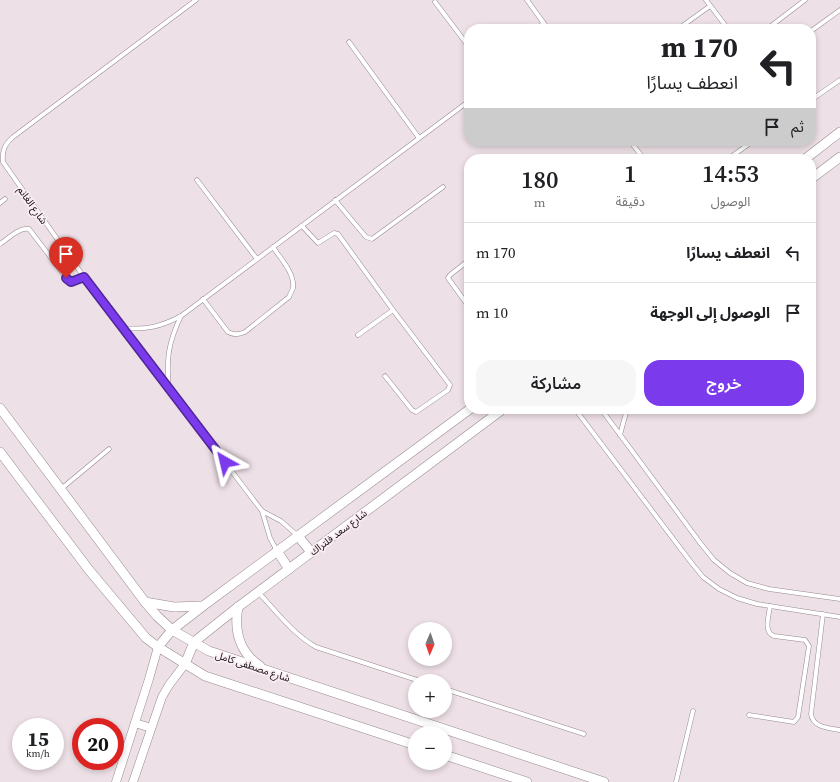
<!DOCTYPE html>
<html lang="ar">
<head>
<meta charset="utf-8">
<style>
  :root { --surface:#fff; --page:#f6f6f6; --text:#202124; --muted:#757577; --line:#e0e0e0; --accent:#7c3aed }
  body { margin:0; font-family:"Source Serif 4","Noto Sans Arabic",serif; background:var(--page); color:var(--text); direction:rtl; height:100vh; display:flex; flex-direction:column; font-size:15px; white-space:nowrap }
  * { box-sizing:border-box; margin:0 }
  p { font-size:13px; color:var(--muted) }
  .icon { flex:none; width:22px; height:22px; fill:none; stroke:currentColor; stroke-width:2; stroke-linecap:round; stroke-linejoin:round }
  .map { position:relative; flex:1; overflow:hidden; direction:ltr }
  .side { position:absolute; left:464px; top:154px; width:352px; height:260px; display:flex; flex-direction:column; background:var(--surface); border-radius:16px; box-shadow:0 2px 6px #0003; direction:rtl }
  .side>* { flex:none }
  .top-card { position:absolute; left:464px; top:24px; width:352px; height:122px; border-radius:16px; box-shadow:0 2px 6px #0003; direction:rtl; background:#fff; color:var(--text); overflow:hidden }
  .needle { width:26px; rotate:182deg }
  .controls { position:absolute; left:408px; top:622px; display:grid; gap:8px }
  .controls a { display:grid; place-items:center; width:44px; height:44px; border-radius:50%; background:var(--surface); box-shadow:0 2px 6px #0003; font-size:20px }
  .speed { position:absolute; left:12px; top:718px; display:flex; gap:8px; font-size:20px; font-weight:700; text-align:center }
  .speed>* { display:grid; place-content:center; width:52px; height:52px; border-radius:50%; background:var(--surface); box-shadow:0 2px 6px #0003; line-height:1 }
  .speed small { font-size:10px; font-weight:400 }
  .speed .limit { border:6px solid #d22; background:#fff; color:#111 }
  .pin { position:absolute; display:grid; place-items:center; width:34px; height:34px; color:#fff; margin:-41px -17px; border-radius:50% 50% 50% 0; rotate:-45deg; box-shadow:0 0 4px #0007 }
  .pin .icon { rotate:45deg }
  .me { position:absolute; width:44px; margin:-22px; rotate:323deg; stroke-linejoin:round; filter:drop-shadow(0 0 3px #0008) }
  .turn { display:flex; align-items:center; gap:14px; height:84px; padding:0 12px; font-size:18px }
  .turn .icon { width:52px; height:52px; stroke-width:2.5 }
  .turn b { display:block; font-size:28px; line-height:34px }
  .then { display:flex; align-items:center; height:38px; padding:0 12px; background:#0003; gap:8px; font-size:15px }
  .eta { display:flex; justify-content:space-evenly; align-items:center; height:68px; text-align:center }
  .eta b { font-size:24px; font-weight:600; line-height:28px }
  .primary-button { display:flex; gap:8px; margin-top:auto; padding:8px 12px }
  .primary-button a { flex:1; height:46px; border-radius:16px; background:var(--accent); color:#fff; font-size:16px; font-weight:600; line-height:46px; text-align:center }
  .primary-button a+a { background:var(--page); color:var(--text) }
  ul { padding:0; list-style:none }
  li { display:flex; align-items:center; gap:12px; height:60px; padding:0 12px; border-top:1px solid var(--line) }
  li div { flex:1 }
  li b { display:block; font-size:15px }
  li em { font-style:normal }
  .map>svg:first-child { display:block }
</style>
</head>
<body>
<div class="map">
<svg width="840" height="782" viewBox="0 0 840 782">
  <rect width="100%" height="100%" fill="#ede0e6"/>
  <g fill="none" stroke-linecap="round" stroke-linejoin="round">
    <g stroke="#95898f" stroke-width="5">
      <g id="service">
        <path d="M196,0L13,137C4,145 2,151 3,162L84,277L262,511L270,538L277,551"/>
        <polyline points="527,0 548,29"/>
        <polyline points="706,0 728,29"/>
        <polyline points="435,2 469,47"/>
        <polyline points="540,29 543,22"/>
        <polyline points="678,29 710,6"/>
        <polyline points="767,29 805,0"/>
        <polyline points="811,31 840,10"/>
        <polyline points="349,42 419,138"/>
        <polyline points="811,100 840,80"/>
        <polyline points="630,141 644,159"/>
        <polyline points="728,159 753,141"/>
        <polyline points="197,180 257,259"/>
        <polyline points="335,200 366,237 372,239 443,187"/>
        <polyline points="0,203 5,199"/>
        <polyline points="302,226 318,243 334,233 338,234 393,310 450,385 448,390 416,412 412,410 385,376"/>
        <path d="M0,244C8,239 19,227 29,229L68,280L74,281L84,277"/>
        <polyline points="469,260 450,275 448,278 469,307"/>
        <path d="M203,299L228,332C234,335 238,335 245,332L289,297C290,294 292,291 293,288C295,273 280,258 273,247"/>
        <path d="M123,328C146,330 160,327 181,316L469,101"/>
        <polyline points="358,335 393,310"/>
        <path d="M169,389C166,360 168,343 181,316"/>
        <polyline points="575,409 690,561 703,577 719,589 737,598 757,604 840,617"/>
        <polyline points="601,409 701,544 714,560 730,573 747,583 769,589 840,599"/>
        <polyline points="620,435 627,409"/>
        <polyline points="61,489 109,449"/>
        <polyline points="262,511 281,521 298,536"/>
        <path d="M258,592C276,611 293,634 316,647L420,681"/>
        <path d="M823,614L811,714C813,728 829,728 840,730"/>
        <polyline points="445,689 584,734"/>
        <path d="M749,715L794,722L798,717L809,646L805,640L774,636C763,632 769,616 770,606"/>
        <polyline points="676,782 693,711"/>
      </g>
    </g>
    <g stroke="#95898f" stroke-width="9">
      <g id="minor">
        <polyline points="135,723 151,728"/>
        <polyline points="116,782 149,679 158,647"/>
        <polyline points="133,782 162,697 169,685 185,664"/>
      </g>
    </g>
    <g stroke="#95898f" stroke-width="10">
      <g id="tertiary">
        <polyline points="805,159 840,132"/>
        <polyline points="811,179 840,157"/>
        <polyline points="0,408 145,602 157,616 172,630 209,651 604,782"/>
        <polyline points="0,452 89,570 146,638 158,647 205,676 415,745"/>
        <polyline points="298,536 311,552"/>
        <polyline points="277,551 289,569"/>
        <polyline points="145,602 174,607 203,606"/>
        <path d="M238,607C234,630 239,652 260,666"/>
        <polyline points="158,647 172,630 203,606 470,409"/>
        <polyline points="185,664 194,642 238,607 503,409"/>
        <polyline points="445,755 527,782"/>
      </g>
    </g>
    <use href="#service" stroke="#fff" stroke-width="4"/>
    <use href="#minor" stroke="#fff" stroke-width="8"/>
    <use href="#tertiary" stroke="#fff" stroke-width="9"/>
  </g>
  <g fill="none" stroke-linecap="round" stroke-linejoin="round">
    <g stroke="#51269a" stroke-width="10">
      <polyline id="route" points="66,278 71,282 84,277 225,462"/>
    </g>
    <use href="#route" stroke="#7c3aed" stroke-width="7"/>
  </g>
  <g text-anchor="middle" stroke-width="3.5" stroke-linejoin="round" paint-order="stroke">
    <g font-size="10" fill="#0f0b0d" stroke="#faedf3">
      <text transform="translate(33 205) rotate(55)" y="4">شارع الغانم</text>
      <text transform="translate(338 532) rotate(-37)" y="4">شارع سعد فلتراك</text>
      <text transform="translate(253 666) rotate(18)" y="4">شارع مصطفى كامل</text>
    </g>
  </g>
</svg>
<div class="controls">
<a><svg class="needle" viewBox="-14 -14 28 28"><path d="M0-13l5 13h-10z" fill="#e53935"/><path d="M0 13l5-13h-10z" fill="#757577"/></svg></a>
<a>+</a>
<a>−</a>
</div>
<div class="speed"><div>15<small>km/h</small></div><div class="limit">20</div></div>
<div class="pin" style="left:66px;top:278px;background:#d93025"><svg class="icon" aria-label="arrive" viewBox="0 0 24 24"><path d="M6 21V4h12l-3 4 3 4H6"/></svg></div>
<svg class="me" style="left:225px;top:462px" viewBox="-20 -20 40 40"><path d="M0-17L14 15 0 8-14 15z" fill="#7c3aed" stroke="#fff" stroke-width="4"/></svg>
<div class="top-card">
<div class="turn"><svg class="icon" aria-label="left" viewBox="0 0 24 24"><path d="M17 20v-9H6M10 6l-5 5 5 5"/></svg><div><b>170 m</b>انعطف يسارًا</div></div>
<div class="then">ثم<svg class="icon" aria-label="arrive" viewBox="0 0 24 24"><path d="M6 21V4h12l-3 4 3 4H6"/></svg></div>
</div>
<section class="side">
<div class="eta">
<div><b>14:53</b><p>الوصول</p></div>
<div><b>1</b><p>دقيقة</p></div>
<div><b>180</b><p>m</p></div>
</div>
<ul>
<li><svg class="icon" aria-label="left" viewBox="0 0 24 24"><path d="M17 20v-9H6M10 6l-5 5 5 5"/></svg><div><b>انعطف يسارًا</b></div><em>170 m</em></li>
<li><svg class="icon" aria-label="arrive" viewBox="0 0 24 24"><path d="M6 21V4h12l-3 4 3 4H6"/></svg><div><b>الوصول إلى الوجهة</b></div><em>10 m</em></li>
</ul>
<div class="primary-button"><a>خروج</a><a>مشاركة</a></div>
</section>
</div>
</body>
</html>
